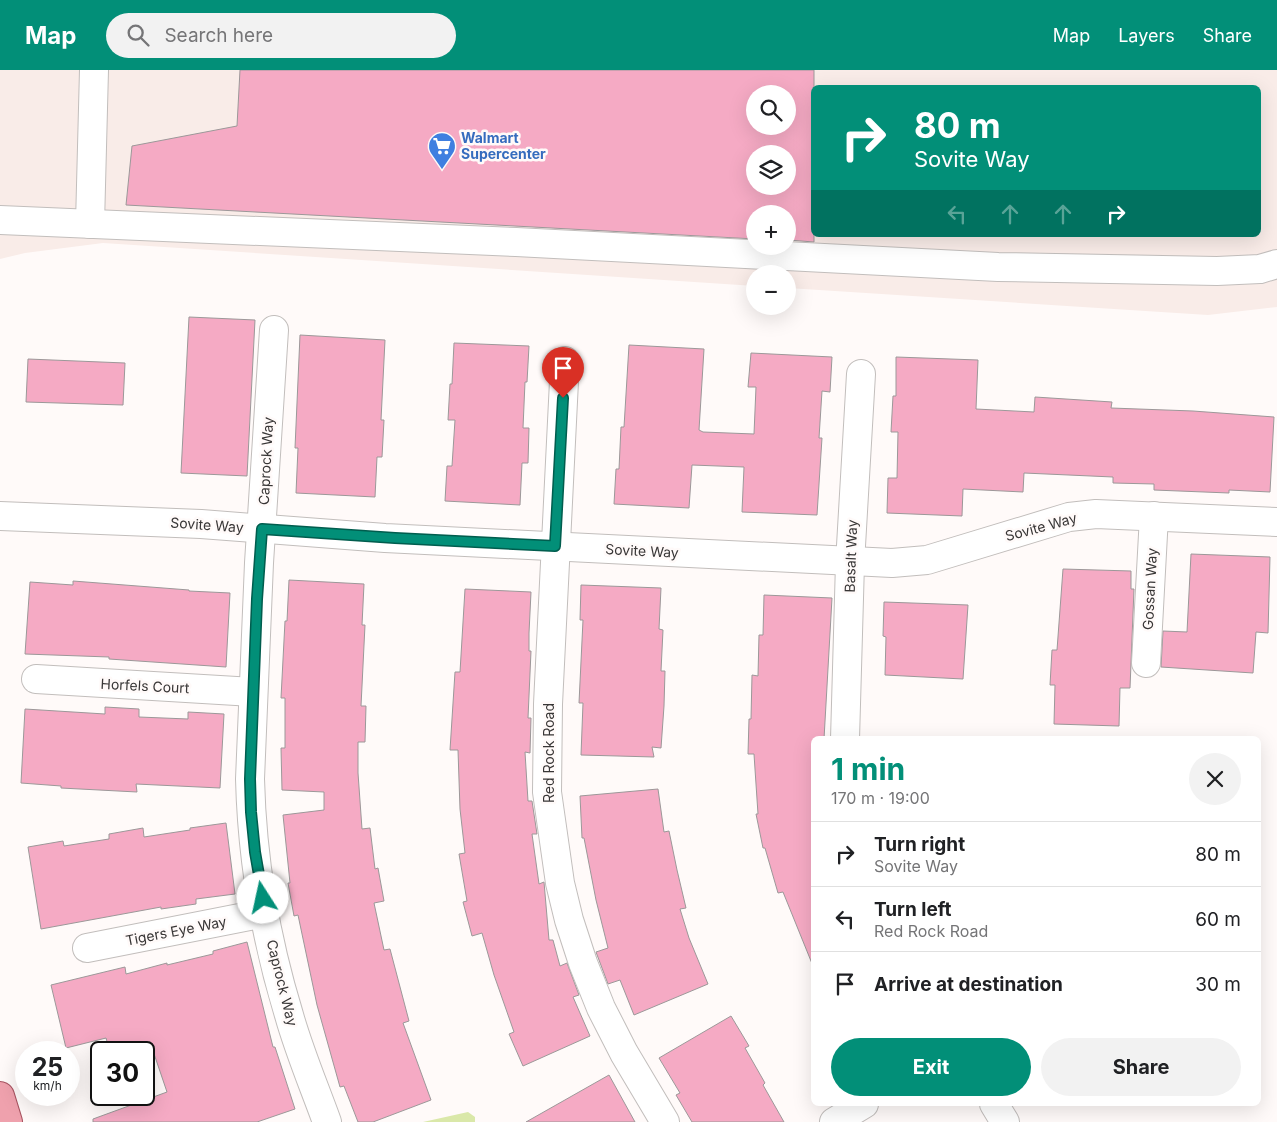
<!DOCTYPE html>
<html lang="en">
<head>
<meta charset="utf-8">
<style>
  :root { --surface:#fff; --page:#f2f2f2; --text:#202124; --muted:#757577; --line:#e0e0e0; --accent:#028f78 }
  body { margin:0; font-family:Inter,sans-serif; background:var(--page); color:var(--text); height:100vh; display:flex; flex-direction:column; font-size:19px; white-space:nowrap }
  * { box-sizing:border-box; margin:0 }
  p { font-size:16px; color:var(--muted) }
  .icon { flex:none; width:28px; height:28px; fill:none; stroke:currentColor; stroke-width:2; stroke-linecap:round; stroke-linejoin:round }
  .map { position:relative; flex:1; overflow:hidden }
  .drawer { position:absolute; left:811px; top:666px; width:450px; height:370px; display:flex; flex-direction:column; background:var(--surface); border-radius:8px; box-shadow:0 5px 20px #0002 }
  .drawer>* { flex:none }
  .guide { position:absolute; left:811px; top:15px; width:450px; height:152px; border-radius:8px; box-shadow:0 5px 20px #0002; background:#028f78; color:#fff; overflow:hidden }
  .tools { position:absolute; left:746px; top:15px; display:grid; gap:10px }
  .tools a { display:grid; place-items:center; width:50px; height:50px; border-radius:50%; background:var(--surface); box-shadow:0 5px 20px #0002; font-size:25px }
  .speed { position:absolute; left:15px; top:971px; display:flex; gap:10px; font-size:25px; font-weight:700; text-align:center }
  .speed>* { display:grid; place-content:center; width:65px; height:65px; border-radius:50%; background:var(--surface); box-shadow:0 5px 20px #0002; line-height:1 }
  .speed small { font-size:12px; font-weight:400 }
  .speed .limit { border:2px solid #111; border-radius:8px; background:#fff; color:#111 }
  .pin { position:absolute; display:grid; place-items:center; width:42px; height:42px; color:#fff; margin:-51px -21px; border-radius:50% 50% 50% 0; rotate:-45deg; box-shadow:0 0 5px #0007 }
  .pin .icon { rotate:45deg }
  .me { position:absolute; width:55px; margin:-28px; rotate:350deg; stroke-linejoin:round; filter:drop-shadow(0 0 4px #0008) }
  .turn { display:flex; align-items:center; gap:18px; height:105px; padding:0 20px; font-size:22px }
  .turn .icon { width:65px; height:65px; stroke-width:2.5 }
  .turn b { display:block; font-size:35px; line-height:42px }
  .lanes { display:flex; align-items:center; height:48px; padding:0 20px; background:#0003; justify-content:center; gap:25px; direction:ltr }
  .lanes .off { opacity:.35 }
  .round { display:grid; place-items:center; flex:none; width:52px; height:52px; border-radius:26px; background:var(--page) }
  .summary { display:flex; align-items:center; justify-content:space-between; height:85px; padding:0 20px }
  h1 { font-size:30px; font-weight:700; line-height:38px; color:var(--accent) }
  .button { display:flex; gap:10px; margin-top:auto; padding:10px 20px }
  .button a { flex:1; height:58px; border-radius:30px; background:var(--accent); color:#fff; font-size:20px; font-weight:700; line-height:58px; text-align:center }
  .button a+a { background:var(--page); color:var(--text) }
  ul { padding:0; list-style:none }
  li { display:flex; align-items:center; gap:15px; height:65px; padding:0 20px; border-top:1px solid var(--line) }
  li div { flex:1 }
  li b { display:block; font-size:19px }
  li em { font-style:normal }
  header { display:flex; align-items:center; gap:30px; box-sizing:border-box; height:70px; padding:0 25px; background:var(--accent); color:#fff }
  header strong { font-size:24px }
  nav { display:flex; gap:28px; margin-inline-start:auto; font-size:18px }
  .search { width:350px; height:45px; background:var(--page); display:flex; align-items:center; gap:12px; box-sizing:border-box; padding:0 18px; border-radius:28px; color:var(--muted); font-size:19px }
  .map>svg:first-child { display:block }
</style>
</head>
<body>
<header>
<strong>Map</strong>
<div class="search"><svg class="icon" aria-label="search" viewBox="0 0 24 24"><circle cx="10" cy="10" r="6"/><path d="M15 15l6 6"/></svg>Search here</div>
<nav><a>Map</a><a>Layers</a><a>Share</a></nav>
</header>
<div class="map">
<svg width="1277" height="1052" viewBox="0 0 1277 1052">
  <rect width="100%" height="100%" fill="#fffaf9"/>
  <path fill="#f9ece8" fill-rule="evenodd" d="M0,0H1277V237L1208,245L788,218V204H755V216L103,173L25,183L0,189ZM814,18H1259V165H814ZM755,24H788V56H755ZM755,84H788V116H755ZM755,144H788V176H755Z"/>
  <polygon fill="#dae8a9" points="468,1042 475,1047 475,1052 423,1052"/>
  <g fill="#f5aac4" stroke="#9c9899" fill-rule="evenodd">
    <path d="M240,0H814V172L788,170V144H755V169L126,135L132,76L237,56ZM755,24H788V56H755ZM755,84H788V116H755Z"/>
    <polygon points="189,247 255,250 247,406 181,403"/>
    <polygon points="300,265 385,270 381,350 384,350 382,387 377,387 375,427 296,423 298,378 295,378"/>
    <polygon points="454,273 529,276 527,312 525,312 523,358 529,358 528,393 522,393 520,435 445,431 447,396 452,396 455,350 448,350 450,314 452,314"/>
    <polygon points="629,275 704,279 699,360 703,362 754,364 756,317 748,317 751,283 832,287 830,322 822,321 819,368 822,368 817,445 742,442 744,397 692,395 689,438 614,434 616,399 619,399 621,357 624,357"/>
    <polygon points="896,287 978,290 976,339 1034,342 1035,327 1112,332 1111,338 1193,341 1274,347 1270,422 1229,420 1229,423 1154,420 1154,414 1113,413 1113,407 1024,403 1023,422 963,419 962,446 887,443 888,408 897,408 898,362 891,362 893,326 896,326"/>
    <polygon points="28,289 125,293 123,335 26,332"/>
    <polygon points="1191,484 1270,487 1268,563 1256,562 1253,603 1161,597 1163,561 1187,562"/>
    <polygon points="1063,499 1131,501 1131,519 1134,519 1130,618 1120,618 1119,656 1054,654 1055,615 1050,615 1052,580 1057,580"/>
    <polygon points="289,510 364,514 362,555 365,555 361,636 366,636 365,672 358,672 358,703 362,759 370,758 375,799 378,798 384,831 374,833 384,880 390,879 409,951 403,953 431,1030 373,1052 358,1052 344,1016 340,1017 317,935 298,845 294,846 288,813 290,813 283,745 324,740 324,722 282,720 281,678 285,678 285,628 281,628 285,551 287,551"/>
    <polygon points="73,511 189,520 189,521 230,523 226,597 109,589 109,587 25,584 30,512 73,515"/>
    <polygon points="581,515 661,518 659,559 663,560 661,601 665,601 664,636 661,678 652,677 654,687 581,685 583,633 579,633 583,550 580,550"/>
    <polygon points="465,519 531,522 529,563 529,581 531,581 528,648 531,648 530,683 525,682 528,731 532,731 537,764 532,764 539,814 544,812 549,870 553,870 560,896 567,893 579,925 573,927 590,966 523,996 509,964 514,962 494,905 482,863 472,866 463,832 467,831 459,784 465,783 460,739 458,680 450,680 455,602 460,602"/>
    <polygon points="764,525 832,528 824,669 814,669 813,896 783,822 778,823 765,778 763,778 756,744 758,744 754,684 748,684 749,649 751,649 752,605 758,606 759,565 763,565"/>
    <polygon points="884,532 968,535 963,609 885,605 886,567 883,566"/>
    <polygon points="105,637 139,639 139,647 188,649 188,642 224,644 220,718 136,714 137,722 61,718 61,716 21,713 25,639 105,644"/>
    <polygon points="658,719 664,762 669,761 677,800 686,838 680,839 689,868 708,914 634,945 620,910 608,914 596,882 608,878 596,830 584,768 582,768 580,726"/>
    <polygon points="226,753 235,824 196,829 196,834 161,839 161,837 41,859 28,777 63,771 64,776 109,769 109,764 143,758 144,767 190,760 190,758"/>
    <polygon points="247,872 273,977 275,977 295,1039 257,1052 93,1052 93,1049 167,1022 150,972 110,982 106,968 66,978 51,915 125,897 126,904 167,893 167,895 213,884 213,881"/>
    <polygon points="731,946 749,976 745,978 765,1013 763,1015 784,1052 692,1052 676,1025 680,1023 659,988"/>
    <polygon points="609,1005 635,1052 526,1052"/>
  </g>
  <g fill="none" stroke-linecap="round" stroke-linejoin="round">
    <g stroke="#c2bebc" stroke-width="30">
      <g id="minor">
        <polyline points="0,150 516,172 998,197 1217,201 1260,199 1277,194"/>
        <polyline points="90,154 94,0"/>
        <path d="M274,260L259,493L250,709C252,787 266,870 289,945C299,981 314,1016 327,1052"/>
        <polyline points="565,291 548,634 547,722 560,813 569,850 583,893 601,938 624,983 665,1052"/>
        <polyline points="0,446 201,454 385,468 892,493 927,490 1069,447 1096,444 1277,452"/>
        <polyline points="1146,593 1154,446"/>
        <polyline points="36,609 253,622"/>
        <polyline points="845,669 850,493 861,304"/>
        <polyline points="87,878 265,843"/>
        <polyline points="994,1034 1005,1052"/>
        <polyline points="834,1052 864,1034"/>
      </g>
    </g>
    <g stroke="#a85360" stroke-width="30">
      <polyline id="major" points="0,1026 8,1052"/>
    </g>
    <use href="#minor" stroke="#fff" stroke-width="28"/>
    <use href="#major" stroke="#efa1ad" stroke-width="28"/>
  </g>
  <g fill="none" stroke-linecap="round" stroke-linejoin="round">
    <g stroke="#015d4e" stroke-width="12">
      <polyline id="route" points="263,828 255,782 251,742 250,709 257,529 262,459 395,468 555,476 563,328"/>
    </g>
    <use href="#route" stroke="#028f78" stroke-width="9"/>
  </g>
  <defs>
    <g id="supermarket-pin" transform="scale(1.4375)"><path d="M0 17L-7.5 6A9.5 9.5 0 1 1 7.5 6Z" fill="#3f7fe0" stroke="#fffaf9"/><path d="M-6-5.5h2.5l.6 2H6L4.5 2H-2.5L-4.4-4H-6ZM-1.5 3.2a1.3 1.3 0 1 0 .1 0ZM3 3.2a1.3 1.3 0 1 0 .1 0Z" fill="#fff"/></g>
  </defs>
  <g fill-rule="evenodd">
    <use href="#supermarket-pin" x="442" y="76"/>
  </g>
  <g text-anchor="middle" stroke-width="5" stroke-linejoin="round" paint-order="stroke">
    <g font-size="14" font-weight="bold" fill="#366cbe" stroke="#fffaf9" text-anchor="start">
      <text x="461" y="73">Walmart<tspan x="461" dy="16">Supercenter</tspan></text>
    </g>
    <g font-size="14" fill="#383636" stroke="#fffaf9">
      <text transform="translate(266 391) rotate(-87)" y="5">Caprock Way</text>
      <text transform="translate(207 455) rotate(4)" y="5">Sovite Way</text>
      <text transform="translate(1041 457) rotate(-15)" y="5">Sovite Way</text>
      <text transform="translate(642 481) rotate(3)" y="5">Sovite Way</text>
      <text transform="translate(851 486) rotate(-88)" y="5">Basalt Way</text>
      <text transform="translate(1150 519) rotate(-87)" y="5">Gossan Way</text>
      <text transform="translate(145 616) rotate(3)" y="5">Horfels Court</text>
      <text transform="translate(549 683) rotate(-90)" y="5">Red Rock Road</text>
      <text transform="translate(176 861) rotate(-11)" y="5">Tigers Eye Way</text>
      <text transform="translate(282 913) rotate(76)" y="5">Caprock Way</text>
    </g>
  </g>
</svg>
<div class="tools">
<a><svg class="icon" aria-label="search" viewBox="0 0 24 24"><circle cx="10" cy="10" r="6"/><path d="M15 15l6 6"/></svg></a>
<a><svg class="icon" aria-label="layers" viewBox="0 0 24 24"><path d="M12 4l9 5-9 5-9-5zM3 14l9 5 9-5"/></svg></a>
<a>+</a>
<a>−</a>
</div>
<div class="speed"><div>25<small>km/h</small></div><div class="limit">30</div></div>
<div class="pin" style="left:563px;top:328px;background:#d93025"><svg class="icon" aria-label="arrive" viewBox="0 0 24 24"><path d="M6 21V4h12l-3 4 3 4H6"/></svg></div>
<svg class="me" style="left:263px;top:828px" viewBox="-20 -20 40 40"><circle r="19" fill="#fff"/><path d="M0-13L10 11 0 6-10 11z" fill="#028f78"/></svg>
<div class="guide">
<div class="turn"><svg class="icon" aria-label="right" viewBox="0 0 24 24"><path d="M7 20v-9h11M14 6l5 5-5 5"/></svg><div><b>80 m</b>Sovite Way</div></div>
<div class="lanes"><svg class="icon off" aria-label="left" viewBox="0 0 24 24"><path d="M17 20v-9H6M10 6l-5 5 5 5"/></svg><svg class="icon off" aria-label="ahead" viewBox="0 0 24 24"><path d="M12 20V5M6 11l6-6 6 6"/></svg><svg class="icon off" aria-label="ahead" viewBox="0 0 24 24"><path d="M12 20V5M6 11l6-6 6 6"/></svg><svg class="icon" aria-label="right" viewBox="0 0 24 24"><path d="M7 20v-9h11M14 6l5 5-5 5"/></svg></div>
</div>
<section class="drawer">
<div class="summary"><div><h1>1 min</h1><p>170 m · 19:00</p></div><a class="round"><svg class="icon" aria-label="close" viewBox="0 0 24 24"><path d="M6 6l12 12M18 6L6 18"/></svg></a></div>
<ul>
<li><svg class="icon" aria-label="right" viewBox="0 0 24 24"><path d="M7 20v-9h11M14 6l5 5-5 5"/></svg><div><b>Turn right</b><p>Sovite Way</p></div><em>80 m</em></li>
<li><svg class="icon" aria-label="left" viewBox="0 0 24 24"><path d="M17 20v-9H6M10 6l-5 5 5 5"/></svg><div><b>Turn left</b><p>Red Rock Road</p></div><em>60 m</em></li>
<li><svg class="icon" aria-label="arrive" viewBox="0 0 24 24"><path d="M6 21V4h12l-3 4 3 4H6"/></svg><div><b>Arrive at destination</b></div><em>30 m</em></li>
</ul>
<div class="button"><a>Exit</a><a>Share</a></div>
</section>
</div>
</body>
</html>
